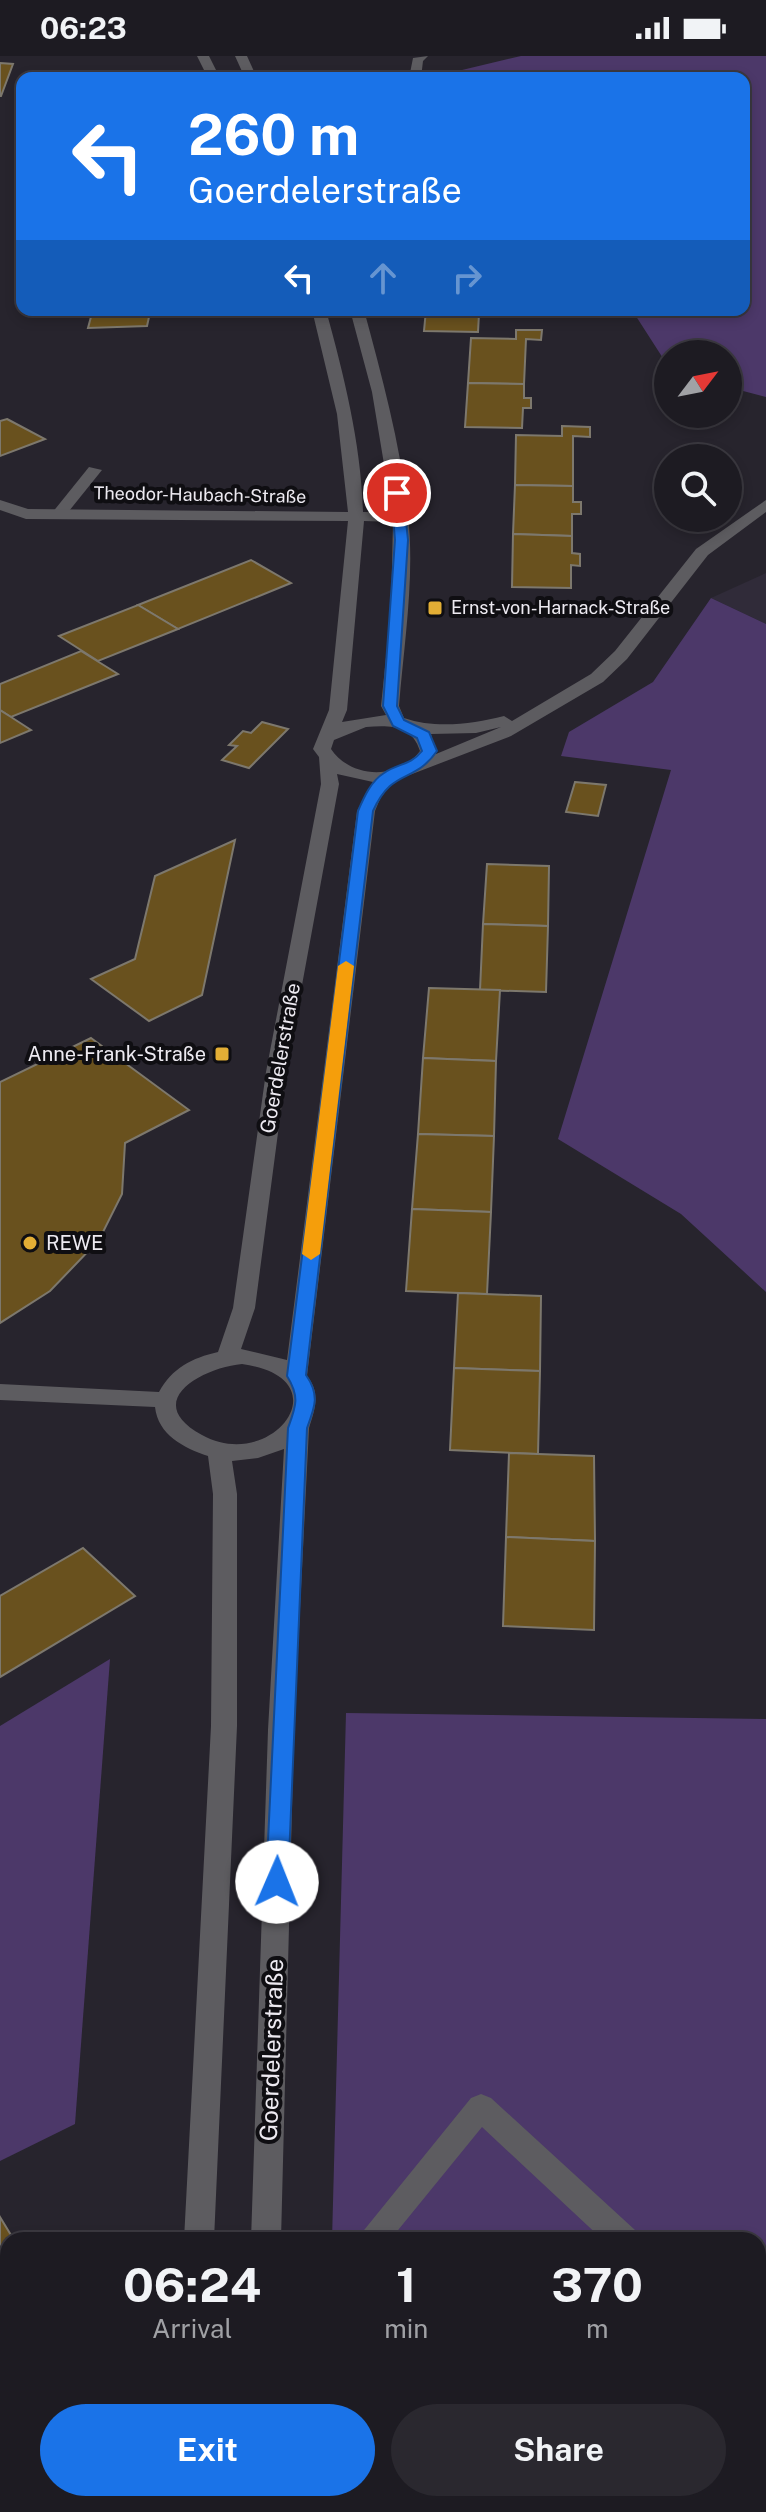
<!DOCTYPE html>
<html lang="en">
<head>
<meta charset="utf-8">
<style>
  :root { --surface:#1d1b22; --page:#2a282f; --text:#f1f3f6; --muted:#a0a1a5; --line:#3b3940; --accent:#1a73e8 }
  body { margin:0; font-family:"Public Sans",sans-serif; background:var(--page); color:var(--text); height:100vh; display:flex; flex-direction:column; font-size:30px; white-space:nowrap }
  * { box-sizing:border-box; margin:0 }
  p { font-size:26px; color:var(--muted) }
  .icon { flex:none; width:44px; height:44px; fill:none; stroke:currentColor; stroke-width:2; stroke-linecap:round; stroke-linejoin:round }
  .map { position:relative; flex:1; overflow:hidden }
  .side { position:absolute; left:0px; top:2176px; width:766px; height:280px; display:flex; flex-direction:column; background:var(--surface); border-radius:24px 24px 0 0; box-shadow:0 4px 12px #0003,0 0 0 2px var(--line) }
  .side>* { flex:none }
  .top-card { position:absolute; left:16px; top:16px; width:734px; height:244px; border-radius:16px; box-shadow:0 4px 12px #0003,0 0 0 2px var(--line); background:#1a73e8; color:#fff; overflow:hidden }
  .needle { width:52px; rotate:58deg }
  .controls { position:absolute; left:654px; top:284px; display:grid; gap:16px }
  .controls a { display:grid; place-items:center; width:88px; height:88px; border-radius:50%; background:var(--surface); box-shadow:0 4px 12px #0003,0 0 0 2px var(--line); font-size:40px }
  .pin { position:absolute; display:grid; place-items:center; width:68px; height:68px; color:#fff; margin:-34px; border:4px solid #fff; border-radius:50%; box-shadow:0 2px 8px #0007 }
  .me { position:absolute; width:88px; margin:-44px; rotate:1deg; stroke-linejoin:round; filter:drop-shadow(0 0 6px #0008) }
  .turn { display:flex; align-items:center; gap:28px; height:168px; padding:0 40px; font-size:36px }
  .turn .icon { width:104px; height:104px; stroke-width:2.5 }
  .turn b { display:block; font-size:56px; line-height:68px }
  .lanes { display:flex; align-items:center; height:76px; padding:0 40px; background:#0003; justify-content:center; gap:40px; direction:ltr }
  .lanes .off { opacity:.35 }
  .eta { display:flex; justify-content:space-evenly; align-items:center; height:136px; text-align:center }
  .eta b { font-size:48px; font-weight:700; line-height:56px }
  .action { display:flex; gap:16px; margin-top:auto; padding:16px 40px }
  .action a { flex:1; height:92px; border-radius:48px; background:var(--accent); color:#fff; font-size:32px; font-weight:700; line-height:92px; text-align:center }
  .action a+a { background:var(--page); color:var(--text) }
  .status { display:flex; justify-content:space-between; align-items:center; height:56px; padding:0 40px; background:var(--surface); direction:ltr }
  .status svg { height:22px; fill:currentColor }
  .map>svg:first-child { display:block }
</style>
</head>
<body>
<div class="status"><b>06:23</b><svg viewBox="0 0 49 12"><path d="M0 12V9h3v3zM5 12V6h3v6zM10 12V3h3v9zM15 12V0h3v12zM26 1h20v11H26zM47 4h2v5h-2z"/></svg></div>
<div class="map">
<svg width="766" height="2456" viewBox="0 0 766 2456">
  <rect width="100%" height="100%" fill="#27242d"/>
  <polygon fill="#302b39" points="766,517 766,568 711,542"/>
  <g fill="#4c3869">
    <polygon points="521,0 766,0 766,341 728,331 728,298 668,298 668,310 632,254 744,254 744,22 471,22 462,14"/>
    <polygon points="711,542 766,568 766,1236 681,1158 558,1083 671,714 561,700 569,676 653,626"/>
    <polygon points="110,1603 75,2068 0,2105 0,1670"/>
    <polygon points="346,1657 766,1663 766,2456 0,2456 0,2440 8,2432 8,2448 758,2448 758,2184 332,2184"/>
  </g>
  <g fill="#69511e" stroke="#7d786d" stroke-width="2">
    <polygon points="0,7 13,8 1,40 0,40"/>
    <polygon points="99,254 169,254 168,258 143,258 149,261 147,270 88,272 92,257"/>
    <polygon points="426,254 487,254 487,259 479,258 478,276 424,275"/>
    <polygon points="516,274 542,274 541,284 526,283 524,328 468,327 471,282 516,283"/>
    <polygon points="468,327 524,328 524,342 531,342 531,352 523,352 522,372 465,371"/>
    <polygon points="7,363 45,383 0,400 0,365"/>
    <polygon points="562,370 590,371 590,381 573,380 573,430 515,429 516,379 562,380"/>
    <polygon points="515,429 573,430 573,446 581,446 581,458 572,458 572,480 513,478"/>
    <polygon points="513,478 572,480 572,497 580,498 580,510 571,509 571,532 512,531"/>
    <polygon points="251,504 291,527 178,573 138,549"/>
    <polygon points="138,549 178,573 98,605 59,580"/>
    <polygon points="81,595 118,618 11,661 0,654 0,628"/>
    <polygon points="0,654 11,661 31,674 0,687"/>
    <polygon points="262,666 288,673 249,712 222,704 237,690 229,689 243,675 251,677"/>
    <polygon points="575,726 606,729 598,760 566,756"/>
    <polygon points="235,784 202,939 149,965 91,923 135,903 155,820"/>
    <polygon points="487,808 549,810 548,870 483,868"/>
    <polygon points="483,868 548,870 546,936 480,934"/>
    <polygon points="429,932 500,934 496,1005 423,1002"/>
    <polygon points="91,982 189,1054 125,1087 122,1138 99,1184 50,1235 0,1267 0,1026"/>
    <polygon points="423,1002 496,1005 494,1080 418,1078"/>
    <polygon points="418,1078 494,1080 491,1156 412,1153"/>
    <polygon points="412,1153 491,1156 487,1238 406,1235"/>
    <polygon points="458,1237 541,1240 540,1315 454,1312"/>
    <polygon points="454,1312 540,1315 538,1398 450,1394"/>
    <polygon points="509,1397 594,1400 595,1485 506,1481"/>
    <polygon points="506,1481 595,1485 594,1574 503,1570"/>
    <polygon points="83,1492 135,1540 0,1621 0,1540"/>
    <polygon points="0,2161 14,2184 8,2184 8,2263 0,2267"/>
  </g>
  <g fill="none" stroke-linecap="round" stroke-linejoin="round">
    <g fill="#5d5c60" fill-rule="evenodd">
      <polygon points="89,411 102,414 65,460 55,460 52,457"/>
      <polygon points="481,2038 491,2042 635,2174 639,2184 603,2184 482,2071 390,2184 356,2184 471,2042"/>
      <polygon points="758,2297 766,2301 766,2335 758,2332"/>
      <polygon points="8,2378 8,2413 0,2416 0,2381"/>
      <rect x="332" y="2448" width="32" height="8"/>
    </g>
    <g fill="#5d5c60" fill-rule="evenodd">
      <polygon points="197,0 209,0 220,22 208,22"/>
      <polygon points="235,0 247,0 257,22 245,22"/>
      <polygon points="428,0 423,5 421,22 409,22 413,2"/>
      <path d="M312,254H326C344,320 361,387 363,456H392L372,336L350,254H364C382,321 401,390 408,459C415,521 404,588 399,650L404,662C436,673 472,668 504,660L512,665L591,618L615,595L696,493L766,444V456L708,499L627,603L603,626L511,680L394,725L382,738L375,755L307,1320C321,1337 315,1353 309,1372L294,1674L281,2184H251L268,1674L284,1393L258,1402L232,1405L237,1438V1670L214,2184H184L211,1670L213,1438L208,1400C184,1392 158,1379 155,1351L0,1344V1328L159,1336C172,1312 192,1302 218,1296L233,1252L266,1016L321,728L319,701L313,693L329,654L348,465L26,463L0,454V444L28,453L348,456L337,358ZM364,465L393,466L391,553L381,650L386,659L342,666L347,654ZM366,671C390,669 412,669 420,695C399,724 351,723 331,693L334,684ZM501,671L436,698L431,678L476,677ZM337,718L373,726L357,755L287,1304L241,1293L255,1252L286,1016L339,728ZM242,1308C345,1322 272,1418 202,1379C141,1346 201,1312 242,1308Z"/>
      <rect x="183" y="2448" width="32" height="8"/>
      <rect x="236" y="2448" width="32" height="8"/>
    </g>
  </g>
  <path fill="#1a73e8" stroke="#114b97" stroke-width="2" d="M397,434L403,437L408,484L397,650L404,664L429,676L437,695C413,729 393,711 373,755L306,1319C320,1339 315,1351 307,1372L288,1826L285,1833H269L266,1826L288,1372C296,1350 300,1341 287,1320L358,755C364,741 371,725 384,717C398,707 410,710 422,695L417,682L393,670L383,650L395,484L391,437Z"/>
  <polygon fill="#f59e0b" points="346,905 354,910 320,1198 311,1204 302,1198 338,910"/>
  <g fill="#e3ae35" stroke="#0f0e12" stroke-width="3">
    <rect x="427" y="544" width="16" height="16" rx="4"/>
    <rect x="214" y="990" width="16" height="16" rx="4"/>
    <circle cx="30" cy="1187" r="8"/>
  </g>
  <g text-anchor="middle" stroke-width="8" stroke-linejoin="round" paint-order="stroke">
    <g font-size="18" fill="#edeaf1" stroke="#0f0e12">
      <text transform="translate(200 439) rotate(1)" y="6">Theodor-Haubach-Straße</text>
    </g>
    <g font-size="18" fill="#edeaf1" stroke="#0f0e12" text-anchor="start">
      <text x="451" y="558">Ernst-von-Harnack-Straße</text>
    </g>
    <g font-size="20" fill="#edeaf1" stroke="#0f0e12" text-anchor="end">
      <text x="206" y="1005">Anne-Frank-Straße</text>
      <text x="46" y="1194" text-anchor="start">REWE</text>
    </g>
    <g font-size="20" fill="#edeaf1" stroke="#0f0e12">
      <text transform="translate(280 1002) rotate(-80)" y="7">Goerdelerstraße</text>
    </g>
    <g font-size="24" fill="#edeaf1" stroke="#0f0e12">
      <text transform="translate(272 1994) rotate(-88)" y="8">Goerdelerstraße</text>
    </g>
  </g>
</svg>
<div class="controls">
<a><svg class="needle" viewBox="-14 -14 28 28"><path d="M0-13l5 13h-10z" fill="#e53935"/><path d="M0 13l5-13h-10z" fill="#a0a1a5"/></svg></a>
<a><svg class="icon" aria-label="search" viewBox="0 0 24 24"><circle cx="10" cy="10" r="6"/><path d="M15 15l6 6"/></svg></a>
</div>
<div class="pin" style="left:397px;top:437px;background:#d93025"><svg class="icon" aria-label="arrive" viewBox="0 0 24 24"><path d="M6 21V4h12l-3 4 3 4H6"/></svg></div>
<svg class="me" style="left:277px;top:1826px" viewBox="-20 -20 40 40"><circle r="19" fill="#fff"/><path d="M0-13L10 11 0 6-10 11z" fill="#1a73e8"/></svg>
<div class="top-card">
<div class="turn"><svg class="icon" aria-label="left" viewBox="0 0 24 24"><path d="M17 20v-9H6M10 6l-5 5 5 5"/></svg><div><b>260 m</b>Goerdelerstraße</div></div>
<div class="lanes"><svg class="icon" aria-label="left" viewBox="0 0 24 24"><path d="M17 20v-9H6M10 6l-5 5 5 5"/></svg><svg class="icon off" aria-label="ahead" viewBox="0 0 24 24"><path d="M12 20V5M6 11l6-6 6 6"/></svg><svg class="icon off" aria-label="right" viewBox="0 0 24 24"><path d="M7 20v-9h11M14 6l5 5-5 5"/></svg></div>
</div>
<section class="side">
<div class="eta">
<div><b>06:24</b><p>Arrival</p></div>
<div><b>1</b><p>min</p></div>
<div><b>370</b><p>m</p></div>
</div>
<div class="action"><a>Exit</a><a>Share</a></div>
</section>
</div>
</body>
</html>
